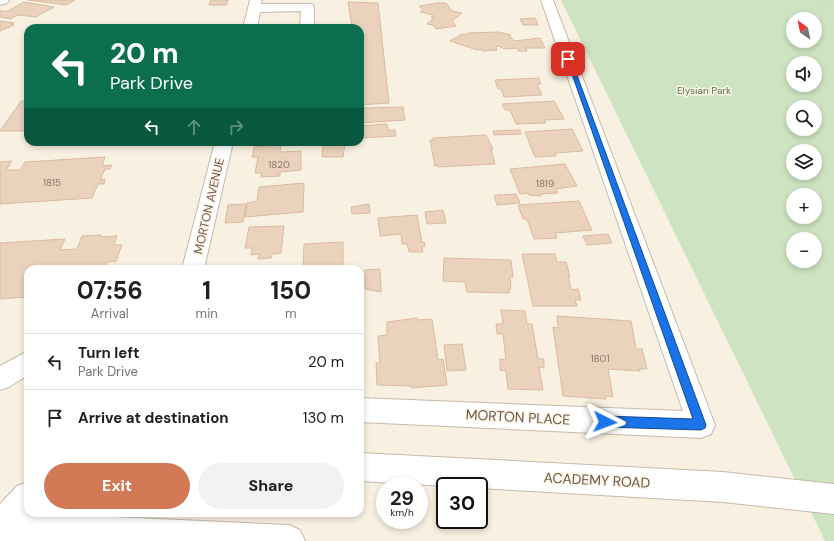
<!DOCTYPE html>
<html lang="en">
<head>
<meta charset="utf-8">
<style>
  :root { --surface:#fff; --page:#f2f2f2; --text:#202124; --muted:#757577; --line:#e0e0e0; --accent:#d47955 }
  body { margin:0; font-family:"DM Sans",sans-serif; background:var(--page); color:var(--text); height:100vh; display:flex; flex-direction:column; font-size:15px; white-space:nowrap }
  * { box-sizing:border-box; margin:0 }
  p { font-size:13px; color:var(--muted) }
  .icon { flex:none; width:22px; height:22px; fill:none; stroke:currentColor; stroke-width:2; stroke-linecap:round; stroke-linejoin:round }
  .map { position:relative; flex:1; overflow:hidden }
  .details { position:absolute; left:24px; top:265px; width:340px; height:252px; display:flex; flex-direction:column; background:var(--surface); border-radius:12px; box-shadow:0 2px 6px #0003 }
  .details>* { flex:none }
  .banner { position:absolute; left:24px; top:24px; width:340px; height:122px; border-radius:12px; box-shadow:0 2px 6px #0003; background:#0b6e4f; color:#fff; overflow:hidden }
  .needle { width:26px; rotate:327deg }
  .fabs { position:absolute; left:786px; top:12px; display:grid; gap:8px }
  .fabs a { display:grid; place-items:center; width:36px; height:36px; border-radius:50%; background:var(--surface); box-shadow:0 2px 6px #0003; font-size:20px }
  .speed { position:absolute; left:376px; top:477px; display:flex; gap:8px; font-size:20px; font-weight:700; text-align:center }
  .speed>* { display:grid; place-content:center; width:52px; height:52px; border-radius:50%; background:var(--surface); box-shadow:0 2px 6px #0003; line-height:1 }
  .speed small { font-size:10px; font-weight:400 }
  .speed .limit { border:2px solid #111; border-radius:6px; background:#fff; color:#111 }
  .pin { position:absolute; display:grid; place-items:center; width:34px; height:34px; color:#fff; margin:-17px; border-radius:8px; box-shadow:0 2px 6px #0006 }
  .me { position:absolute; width:44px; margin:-22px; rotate:93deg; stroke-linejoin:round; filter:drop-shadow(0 0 3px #0008) }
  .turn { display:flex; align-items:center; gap:14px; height:84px; padding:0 20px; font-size:18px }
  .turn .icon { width:52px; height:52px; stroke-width:2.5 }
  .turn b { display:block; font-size:28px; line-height:34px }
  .lanes { display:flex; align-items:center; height:38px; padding:0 20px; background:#0003; justify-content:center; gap:20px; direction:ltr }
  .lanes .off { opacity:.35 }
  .eta { display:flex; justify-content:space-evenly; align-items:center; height:68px; text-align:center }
  .eta b { font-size:24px; font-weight:700; line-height:28px }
  .action { display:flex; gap:8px; margin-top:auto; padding:8px 20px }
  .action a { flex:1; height:46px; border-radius:24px; background:var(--accent); color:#fff; font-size:16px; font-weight:700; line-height:46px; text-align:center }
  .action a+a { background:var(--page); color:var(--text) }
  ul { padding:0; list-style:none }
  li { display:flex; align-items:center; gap:12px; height:56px; padding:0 20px; border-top:1px solid var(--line) }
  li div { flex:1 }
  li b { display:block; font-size:15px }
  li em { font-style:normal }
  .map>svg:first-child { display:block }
</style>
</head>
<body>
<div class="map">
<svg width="834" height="541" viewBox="0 0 834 541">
  <rect width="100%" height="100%" fill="#f8f1e1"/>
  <path fill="#cee3c2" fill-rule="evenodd" d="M561,0H834V541H825ZM793,19H815V41H793ZM793,63H815V85H793ZM793,107H815V129H793ZM793,151H815V173H793ZM793,195H815V217H793ZM793,239H815V261H793Z"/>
  <g fill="#ead2bd" stroke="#dbba9f">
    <polygon points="28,0 75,0 66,5"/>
    <polygon points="211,0 228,0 226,5 209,5"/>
    <polygon points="24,2 54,7 36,17 18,15 10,19 0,17 0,11 8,11"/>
    <polygon points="348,2 378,3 389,103 360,105 360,28 349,28 352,27"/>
    <polygon points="438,3 446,3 452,11 462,13 452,21 456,26 436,29 433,25 427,24 434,18 431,18 433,15 420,12 423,10 419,6"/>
    <polygon points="535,18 538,25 523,25 520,19"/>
    <polygon points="0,21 14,23 11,24 14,25 0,31"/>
    <polygon points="498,32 511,35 510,36 514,41 540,38 545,48 526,48 527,51 518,51 517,48 504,49 499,46 496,47 497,50 482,51 481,49 477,50 450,41 462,34 466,35 468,33"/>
    <polygon points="539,78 541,84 537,84 542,95 504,97 501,89 498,89 495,80"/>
    <polygon points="21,101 28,101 28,131 0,131"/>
    <polygon points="554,101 564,119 544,120 546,123 516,124 510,110 505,110 502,104"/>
    <polygon points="403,107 405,120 360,123 360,108"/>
    <polygon points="387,124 388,130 395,130 396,136 360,138 360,126"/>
    <polygon points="572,129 583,151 555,153 556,156 535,157 525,132"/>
    <polygon points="520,130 521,134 494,135 493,131"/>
    <polygon points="486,135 493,149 491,149 495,164 438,167 438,165 435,166 430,140 433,140 433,138"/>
    <polygon points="323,144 345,144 343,157 322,157"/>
    <polygon points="281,145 280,152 301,151 301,170 280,172 280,176 261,177 262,173 255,173 258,157 252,157 254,147"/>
    <polygon points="105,157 102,166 112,165 110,169 105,169 100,180 105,179 104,184 98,184 92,198 0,204 0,162 12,161 6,170 20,170 25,162"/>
    <polygon points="565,164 577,186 556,189 558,193 541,194 541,196 529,195 529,193 520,194 510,169"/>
    <polygon points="304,183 303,212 245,217 247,203 257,201 259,187"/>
    <polygon points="498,194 502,195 516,194 520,203 497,205 494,196 498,195"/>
    <polygon points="579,201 592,230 555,233 557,238 534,239 527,219 523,219 518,205"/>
    <polygon points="246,204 243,222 225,223 228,205"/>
    <polygon points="369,204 370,213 352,214 351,207"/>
    <polygon points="443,210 446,223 427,224 425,212"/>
    <polygon points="417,215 422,243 424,242 425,246 422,247 423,252 409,252 407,244 402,244 401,234 380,236 378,218"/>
    <polygon points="284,226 281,253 272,254 271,258 258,259 259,254 251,255 252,248 245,248 249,227"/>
    <polygon points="608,234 612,243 587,245 583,236"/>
    <polygon points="101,235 101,237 117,236 114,245 122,245 116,261 107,262 104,269 28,269 28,297 0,299 0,243 65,239 60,250 77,249 82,236"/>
    <polygon points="343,242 343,269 303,269 304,244"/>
    <polygon points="522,254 555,254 557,262 566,262 570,277 568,277 569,281 572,290 578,289 581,300 575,300 577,306 533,306"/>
    <polygon points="444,258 511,260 513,277 510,277 511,289 509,289 509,293 467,292 465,282 443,281"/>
    <polygon points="380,269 381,292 365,289 365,270"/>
    <polygon points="501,310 525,311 527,324 532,324 538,359 544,359 544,368 539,367 543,390 508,389 506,371 500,370 500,359 506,360 503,334 497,334 496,324 503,324"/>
    <polygon points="557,316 631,321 636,349 642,349 647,369 639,369 640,371 608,369 613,397 605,396 606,399 563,396 553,327 558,328"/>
    <polygon points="417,318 417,320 432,319 438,360 443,359 447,385 412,388 411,386 377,385 376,363 380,363 378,336 387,335 387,322"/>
    <polygon points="462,344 466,370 447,371 444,345"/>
  </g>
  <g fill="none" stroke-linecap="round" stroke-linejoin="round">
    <g stroke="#c7b9ab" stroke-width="2">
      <g id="minor">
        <polygon points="0,0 9,0 7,3 0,5"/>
        <polygon points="250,0 262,0 261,4 312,4 314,7 314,28 300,28 301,11 260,12 257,28 243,28"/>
        <polygon points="541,0 553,0 715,425 711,434 701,438 360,422 360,398 683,411"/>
        <polygon points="215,142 233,142 204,269 182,269"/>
        <polygon points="28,351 28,375 9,387 0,390 0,366"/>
        <polygon points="360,453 723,472 834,484 834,514 723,502 479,488 479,486 445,486 360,481"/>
        <polygon points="28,482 28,513 289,525 300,530 305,541 0,541 0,504 17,486"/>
      </g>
    </g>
    <polyline stroke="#ceb5a1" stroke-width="1.5" stroke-dasharray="0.5 2" stroke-linecap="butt" points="820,0 834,5"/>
    <use href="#minor" fill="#fff" fill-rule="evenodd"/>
  </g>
  <polygon fill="#1a73e8" stroke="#114b97" points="566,57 571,59 706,425 705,428 701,430 605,427 601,425 599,422 601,418 605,416 693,419"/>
  <g text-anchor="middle" stroke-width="3" stroke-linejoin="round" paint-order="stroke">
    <g font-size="10" fill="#537648" stroke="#fcf5e7">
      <text x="704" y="94">Elysian Park</text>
    </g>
    <g font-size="10" fill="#8c7768">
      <text x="279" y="168">1820</text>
      <text x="52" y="186">1815</text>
      <text x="545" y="187">1819</text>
      <text x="600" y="362">1801</text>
    </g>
    <g font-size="12" fill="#6c594c" stroke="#fcf5e7">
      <text transform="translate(209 206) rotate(-77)" y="4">MORTON AVENUE</text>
    </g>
    <g font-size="14" fill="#6c594c" stroke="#fcf5e7">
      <text transform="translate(518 417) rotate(3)" y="5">MORTON PLACE</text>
      <text transform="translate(597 480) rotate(3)" y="5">ACADEMY ROAD</text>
    </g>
  </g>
</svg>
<div class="fabs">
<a><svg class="needle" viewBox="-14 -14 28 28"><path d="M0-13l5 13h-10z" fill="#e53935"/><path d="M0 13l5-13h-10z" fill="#757577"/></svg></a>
<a><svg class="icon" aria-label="sound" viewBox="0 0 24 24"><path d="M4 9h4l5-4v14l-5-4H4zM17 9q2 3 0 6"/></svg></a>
<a><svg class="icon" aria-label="search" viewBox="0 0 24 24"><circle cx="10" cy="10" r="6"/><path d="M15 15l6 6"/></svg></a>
<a><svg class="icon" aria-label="layers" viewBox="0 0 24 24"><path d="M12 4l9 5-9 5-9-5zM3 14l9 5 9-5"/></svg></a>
<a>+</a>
<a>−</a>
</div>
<div class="speed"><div>29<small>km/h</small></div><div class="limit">30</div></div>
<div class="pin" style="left:568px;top:59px;background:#d93025"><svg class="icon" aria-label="arrive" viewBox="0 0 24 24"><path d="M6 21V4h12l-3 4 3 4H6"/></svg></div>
<svg class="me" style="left:605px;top:422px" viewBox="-20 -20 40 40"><path d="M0-17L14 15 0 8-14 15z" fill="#1a73e8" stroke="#fff" stroke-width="4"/></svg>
<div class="banner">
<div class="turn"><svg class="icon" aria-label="left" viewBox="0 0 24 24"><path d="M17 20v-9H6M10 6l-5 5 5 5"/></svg><div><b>20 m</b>Park Drive</div></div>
<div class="lanes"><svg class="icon" aria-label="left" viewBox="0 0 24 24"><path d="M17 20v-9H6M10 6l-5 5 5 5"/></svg><svg class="icon off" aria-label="ahead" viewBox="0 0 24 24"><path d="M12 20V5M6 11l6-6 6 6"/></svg><svg class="icon off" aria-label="right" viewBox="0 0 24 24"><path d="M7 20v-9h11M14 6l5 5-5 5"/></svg></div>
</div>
<section class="details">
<div class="eta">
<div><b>07:56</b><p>Arrival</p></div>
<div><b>1</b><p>min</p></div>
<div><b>150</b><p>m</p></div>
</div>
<ul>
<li><svg class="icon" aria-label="left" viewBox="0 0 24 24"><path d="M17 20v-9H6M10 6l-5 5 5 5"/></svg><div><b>Turn left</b><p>Park Drive</p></div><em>20 m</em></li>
<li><svg class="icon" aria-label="arrive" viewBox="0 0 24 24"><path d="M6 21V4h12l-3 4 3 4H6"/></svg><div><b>Arrive at destination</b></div><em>130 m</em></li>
</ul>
<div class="action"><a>Exit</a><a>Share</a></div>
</section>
</div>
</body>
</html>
